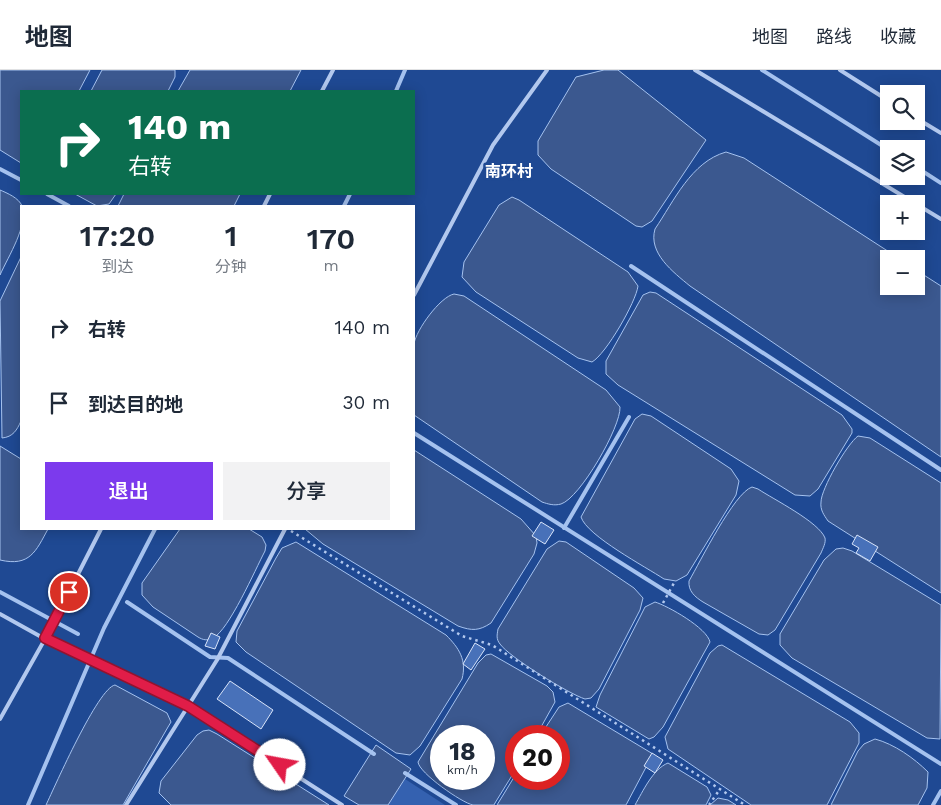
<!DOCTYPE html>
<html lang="zh">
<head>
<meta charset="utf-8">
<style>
  :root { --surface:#fff; --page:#f2f2f3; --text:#1f2937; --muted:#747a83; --line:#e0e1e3; --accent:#7c3aed }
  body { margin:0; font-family:"Work Sans","Noto Sans SC",sans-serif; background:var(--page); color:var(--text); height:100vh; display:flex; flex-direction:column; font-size:19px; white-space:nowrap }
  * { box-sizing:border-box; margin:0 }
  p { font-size:16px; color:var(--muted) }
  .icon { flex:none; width:28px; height:28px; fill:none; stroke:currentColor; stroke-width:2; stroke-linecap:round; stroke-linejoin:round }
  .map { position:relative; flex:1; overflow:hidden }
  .panel { position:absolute; left:20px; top:135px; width:395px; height:325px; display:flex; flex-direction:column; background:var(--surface); border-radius:0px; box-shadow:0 2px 12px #0003 }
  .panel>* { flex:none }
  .hud { position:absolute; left:20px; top:20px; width:395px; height:105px; border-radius:0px; box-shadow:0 2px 12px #0003; background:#0b6e4f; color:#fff; overflow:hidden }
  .tools { position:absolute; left:880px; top:15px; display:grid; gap:10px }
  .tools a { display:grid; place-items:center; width:45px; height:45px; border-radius:0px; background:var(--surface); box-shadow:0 2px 12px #0003; font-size:25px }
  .speed { position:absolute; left:430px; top:655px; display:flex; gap:10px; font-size:25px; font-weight:700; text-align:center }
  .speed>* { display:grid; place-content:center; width:65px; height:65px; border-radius:50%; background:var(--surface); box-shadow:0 2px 12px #0003; line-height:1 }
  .speed small { font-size:12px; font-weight:400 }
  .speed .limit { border:8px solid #d22; background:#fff; color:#111 }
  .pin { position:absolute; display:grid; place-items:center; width:42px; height:42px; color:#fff; margin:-21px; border:2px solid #fff; border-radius:50%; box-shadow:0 1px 5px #0007 }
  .me { position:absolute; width:55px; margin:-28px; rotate:303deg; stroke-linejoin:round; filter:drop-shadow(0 0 4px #0008) }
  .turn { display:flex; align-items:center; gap:18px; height:105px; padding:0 25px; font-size:22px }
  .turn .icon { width:65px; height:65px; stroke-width:2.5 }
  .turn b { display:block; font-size:35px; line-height:42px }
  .eta { display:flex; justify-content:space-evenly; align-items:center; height:85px; text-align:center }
  .eta b { font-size:30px; font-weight:600; line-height:35px }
  .button { display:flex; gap:10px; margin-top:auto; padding:10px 25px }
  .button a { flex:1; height:58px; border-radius:0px; background:var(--accent); color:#fff; font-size:20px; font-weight:600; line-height:58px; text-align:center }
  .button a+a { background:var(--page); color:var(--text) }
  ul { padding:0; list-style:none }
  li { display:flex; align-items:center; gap:15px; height:75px; padding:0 25px }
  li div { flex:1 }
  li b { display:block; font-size:19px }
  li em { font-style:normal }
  header { display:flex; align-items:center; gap:30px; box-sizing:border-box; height:70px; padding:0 25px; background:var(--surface); border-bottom:1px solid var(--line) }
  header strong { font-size:24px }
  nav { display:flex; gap:28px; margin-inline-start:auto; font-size:18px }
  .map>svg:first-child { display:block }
</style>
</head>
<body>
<header>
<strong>地图</strong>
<nav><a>地图</a><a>路线</a><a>收藏</a></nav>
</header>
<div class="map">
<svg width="941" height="735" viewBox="0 0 941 735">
  <rect width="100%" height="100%" fill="#1f4993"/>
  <polygon fill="#3461b0" points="405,709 445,735 388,735"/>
  <g fill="#3b588f" stroke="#a5c2ef" fill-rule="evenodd">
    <polygon points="0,0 90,0 79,21 21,21 21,93 0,80"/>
    <polygon points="102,0 175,0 175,7 168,21 91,21"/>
    <polygon points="190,0 301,0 290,21 178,21"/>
    <polygon points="604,0 618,0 706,70 652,151 642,157 636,156 551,99 538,85 538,71 576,7"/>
    <path d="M726,82L744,88L900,189H889V216H916V200L941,216V387L690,216C673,202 648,183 655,159C674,131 691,92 726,82Z"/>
    <path d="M0,120C7,123 19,128 22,136C28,156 9,185 0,205Z"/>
    <polygon points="75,124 116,124 109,134 97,136"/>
    <polygon points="124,124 240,124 234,136 118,136"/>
    <path d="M512,127L519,130L628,202L638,216C636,232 606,284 592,292L578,288L476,222L462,207L464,192L499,135Z"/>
    <path d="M21,187V351C17,360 13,367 2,368L0,231Z"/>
    <polygon points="650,222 656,223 842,345 852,359 852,363 818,419 810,426 795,425 618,315 606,304 606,291 643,225"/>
    <path d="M454,224L464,226L606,320L620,337C621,357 580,428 561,434C554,436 548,434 542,432L414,345C414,324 410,295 414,274C416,260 440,227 454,224Z"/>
    <path d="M642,344L651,346L731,399L739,411L736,425L687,505L676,511L664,509C646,497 587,466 581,447L635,349Z"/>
    <path d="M858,366L870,368L941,413V523L828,451C824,445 820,440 821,432C821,419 847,374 858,366Z"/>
    <path d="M0,376L21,389V459H48C36,481 30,497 0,490Z"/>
    <path d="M414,380L521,449L536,466L537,473L534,484L491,553C479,561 472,561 458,556L323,474L305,459H414Z"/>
    <path d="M752,417L758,419C773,429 819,452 825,468C826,473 823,478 821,483L775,560L768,565L759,564L703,532C695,527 688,521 689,511C700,492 734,423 752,417Z"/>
    <path d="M180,459H249L262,467L266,475L265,481C255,500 229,560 213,568C207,571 203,570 198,567L153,537L142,525V513Z"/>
    <path d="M559,471L566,472L634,518L643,528L640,540L599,619L591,628L585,629C569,624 509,587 500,574C496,569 497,565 498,559L547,479Z"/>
    <path d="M296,472L446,565C459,578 467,590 462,609L420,676L410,685L396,683L246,582L236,572L237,561L276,488L282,478Z"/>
    <polygon points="843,478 852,481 941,535 940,669 927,668 792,588 780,575 780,564 824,490 836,479"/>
    <path d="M655,532C668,536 707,558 710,572L663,657L654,667L649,669L596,637L600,625L640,547L645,537Z"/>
    <polygon points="722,575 850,652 859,663 859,673 827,735 751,735 668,679 665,667 710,583 718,576"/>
    <path d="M491,584L547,616L553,622L555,632L536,666H516V699L495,733L494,735C487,735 480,735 473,735C462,733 419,703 418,692L478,593L486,585ZM441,666H484V709H441Z"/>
    <path d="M115,615L167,643L171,652L168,657L123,735H46C55,716 98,618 115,615Z"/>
    <polygon points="568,633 653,684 626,735 497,735 516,704 516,709 559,709 559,666 540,666 559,637"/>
    <polygon points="209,660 217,664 329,735 171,735 159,723 161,711 197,665 203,661"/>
    <path d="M875,669C894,674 914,688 928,702L927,718L918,735H831L858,681L864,674Z"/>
    <polygon points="376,675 411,699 388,735 359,735 344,726"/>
    <path d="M668,693L707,717L711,725L706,735H635C643,721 653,699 668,693Z"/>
    <polygon points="718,728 728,730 736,735 710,735"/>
  </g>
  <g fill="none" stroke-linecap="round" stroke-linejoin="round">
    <g stroke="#a5c2ef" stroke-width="4">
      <polyline points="762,0 889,80"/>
      <polyline points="396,21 405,0"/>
      <polyline points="916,97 941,113"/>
      <polyline points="0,99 21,110"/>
      <polyline points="47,124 69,136"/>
      <polyline points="344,136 350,124"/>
      <polyline points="631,196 941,400"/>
      <polyline points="414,363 941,694"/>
      <polyline points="564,458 629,347"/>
      <polyline points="0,522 78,564"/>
      <polyline points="127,532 210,587 228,588 374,684"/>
      <polyline points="405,703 456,735"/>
      <polyline points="28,735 104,558 155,459"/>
      <polyline points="933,735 941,721"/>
    </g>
  </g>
  <g fill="#4871b9" stroke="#d8e4fa">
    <polygon points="541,452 554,460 545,474 532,466"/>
    <polygon points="857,465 878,477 870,491 856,483 859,478 852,474"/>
    <polygon points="211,563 220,567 215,579 205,576"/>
    <polygon points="475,573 485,579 471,600 463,594"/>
    <polygon points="230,611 273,640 261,659 217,629"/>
    <polygon points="652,683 663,690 655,703 644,696"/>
  </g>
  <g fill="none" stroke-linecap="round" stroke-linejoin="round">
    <g stroke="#b2c8ee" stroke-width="2.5" stroke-dasharray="2.5 4" stroke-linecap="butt">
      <polyline points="291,461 462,566 492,575 745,735"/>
      <polyline points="663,533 674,513"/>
      <polyline points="709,735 720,719"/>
    </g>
    <g stroke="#b2c8ee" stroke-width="4">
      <polyline points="695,0 941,149"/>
      <polyline points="840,0 889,31"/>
      <polyline points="322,21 333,0"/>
      <polyline points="916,48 941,63"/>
      <polyline points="264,136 270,124"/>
      <polyline points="414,225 493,75 547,0"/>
      <polyline points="0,544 45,569 188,636 342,735"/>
      <polyline points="0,649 45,569 101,459"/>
      <polyline points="126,735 217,590 285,459"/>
    </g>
  </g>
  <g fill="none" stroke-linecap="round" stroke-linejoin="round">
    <g stroke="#92132f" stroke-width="12">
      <polyline id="route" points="69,522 45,568 188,636 280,695"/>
    </g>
    <use href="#route" stroke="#e11d48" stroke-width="9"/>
  </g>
  <g text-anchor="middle" stroke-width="5" stroke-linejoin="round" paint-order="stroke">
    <g font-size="16" font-weight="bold" fill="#fff" stroke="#1f4993">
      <text x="509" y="107">南环村</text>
    </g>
  </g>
</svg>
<div class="tools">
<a><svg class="icon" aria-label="search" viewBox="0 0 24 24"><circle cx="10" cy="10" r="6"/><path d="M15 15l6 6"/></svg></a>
<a><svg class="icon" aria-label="layers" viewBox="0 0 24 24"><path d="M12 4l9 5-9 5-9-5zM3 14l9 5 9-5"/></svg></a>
<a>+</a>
<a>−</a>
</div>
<div class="speed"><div>18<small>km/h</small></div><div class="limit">20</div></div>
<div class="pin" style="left:69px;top:522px;background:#d93025"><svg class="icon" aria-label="arrive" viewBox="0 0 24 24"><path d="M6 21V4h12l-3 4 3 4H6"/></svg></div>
<svg class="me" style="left:280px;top:695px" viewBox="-20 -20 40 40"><circle r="19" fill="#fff"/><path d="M0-13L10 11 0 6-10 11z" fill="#e11d48"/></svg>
<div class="hud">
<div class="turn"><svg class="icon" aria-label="right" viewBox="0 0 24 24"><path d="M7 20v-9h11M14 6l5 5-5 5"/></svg><div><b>140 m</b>右转</div></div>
</div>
<section class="panel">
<div class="eta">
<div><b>17:20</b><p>到达</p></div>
<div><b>1</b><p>分钟</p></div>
<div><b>170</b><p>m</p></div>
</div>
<ul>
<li><svg class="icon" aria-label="right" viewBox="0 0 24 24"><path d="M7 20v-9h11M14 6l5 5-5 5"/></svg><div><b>右转</b></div><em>140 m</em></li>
<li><svg class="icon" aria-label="arrive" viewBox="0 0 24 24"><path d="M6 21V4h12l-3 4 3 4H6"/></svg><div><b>到达目的地</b></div><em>30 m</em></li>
</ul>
<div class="button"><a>退出</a><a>分享</a></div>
</section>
</div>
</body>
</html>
